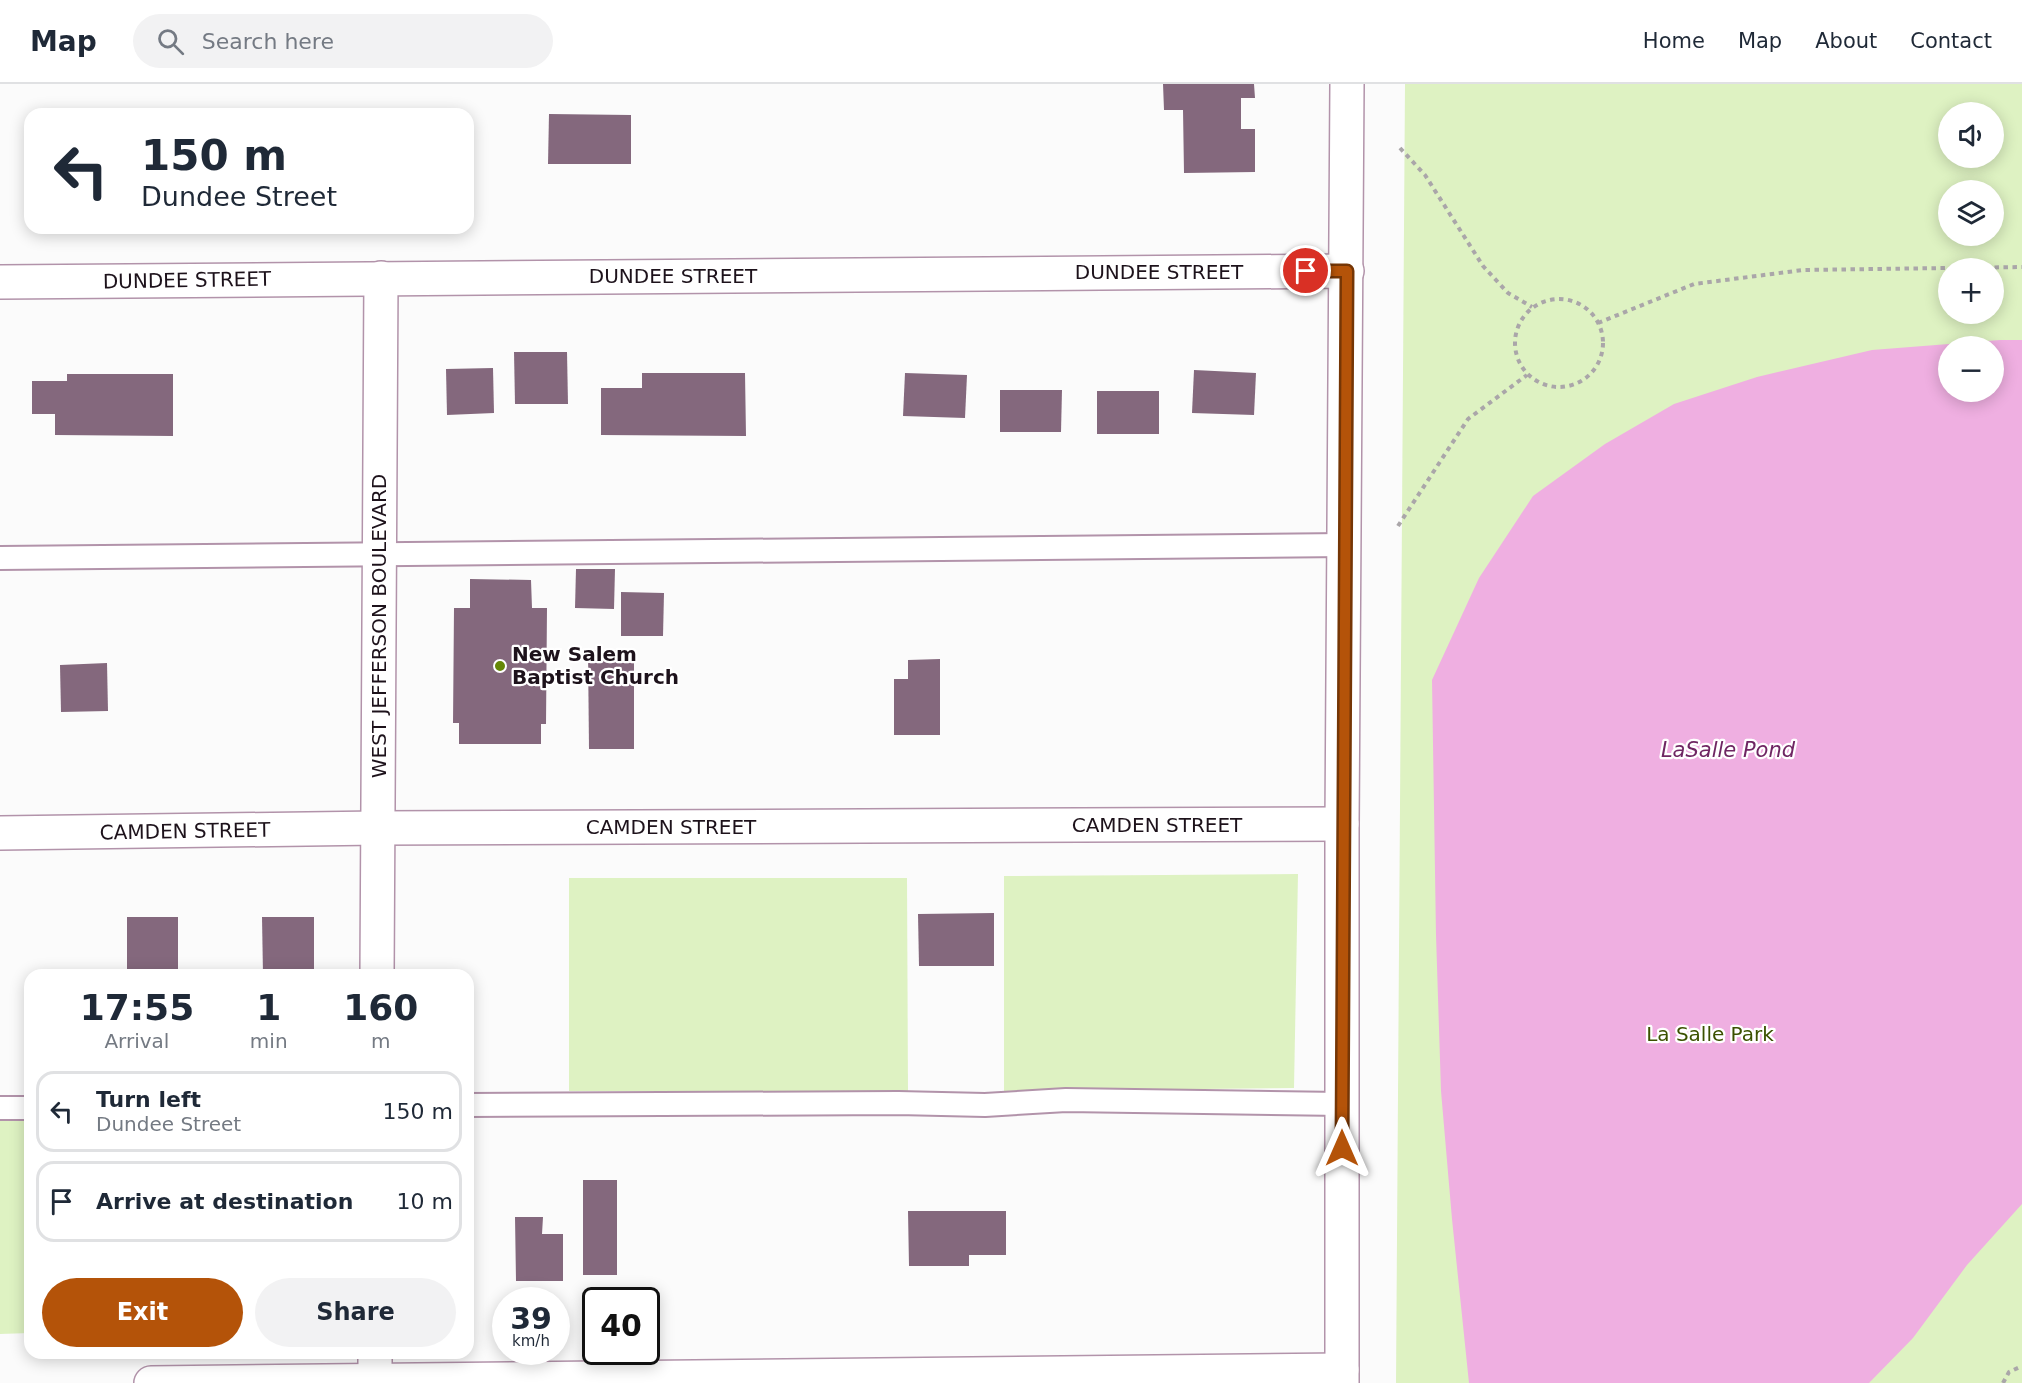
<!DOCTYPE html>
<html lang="en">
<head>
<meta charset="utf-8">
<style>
  :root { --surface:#fff; --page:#f2f2f3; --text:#1f2937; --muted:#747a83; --line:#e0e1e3; --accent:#b45309 }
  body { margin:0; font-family:"DejaVu Sans",sans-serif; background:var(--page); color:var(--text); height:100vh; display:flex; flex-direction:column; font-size:22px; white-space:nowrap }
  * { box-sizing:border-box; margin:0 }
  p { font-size:20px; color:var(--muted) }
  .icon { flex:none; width:33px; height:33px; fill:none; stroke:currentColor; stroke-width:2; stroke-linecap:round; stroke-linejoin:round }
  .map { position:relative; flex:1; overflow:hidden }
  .drawer { position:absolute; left:24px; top:885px; width:450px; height:390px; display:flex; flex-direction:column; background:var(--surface); border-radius:18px; box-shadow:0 3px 15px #0003 }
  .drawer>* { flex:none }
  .hud { position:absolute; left:24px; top:24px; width:450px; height:126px; border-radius:18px; box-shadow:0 3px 15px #0003; background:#fff; color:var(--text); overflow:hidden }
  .controls { position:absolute; left:1938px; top:18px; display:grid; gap:12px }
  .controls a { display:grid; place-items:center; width:66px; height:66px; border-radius:50%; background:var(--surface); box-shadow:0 3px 15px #0003; font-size:30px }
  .speed { position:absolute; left:492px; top:1203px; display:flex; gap:12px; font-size:30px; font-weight:700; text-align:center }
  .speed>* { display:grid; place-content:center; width:78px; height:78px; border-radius:50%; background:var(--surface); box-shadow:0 3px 15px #0003; line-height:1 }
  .speed small { font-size:15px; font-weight:400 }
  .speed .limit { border:3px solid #111; border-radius:9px; background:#fff; color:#111 }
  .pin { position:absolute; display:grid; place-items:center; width:51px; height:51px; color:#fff; margin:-26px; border:3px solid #fff; border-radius:50%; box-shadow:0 2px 6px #0007 }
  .me { position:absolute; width:66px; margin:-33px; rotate:0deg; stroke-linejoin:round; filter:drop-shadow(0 0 4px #0008) }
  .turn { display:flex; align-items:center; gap:21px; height:126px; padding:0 18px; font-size:27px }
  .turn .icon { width:78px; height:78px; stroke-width:2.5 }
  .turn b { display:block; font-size:42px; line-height:51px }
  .eta { display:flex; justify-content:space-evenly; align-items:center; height:102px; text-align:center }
  .eta b { font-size:36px; font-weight:600; line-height:42px }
  .cta { display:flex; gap:12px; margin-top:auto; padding:12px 18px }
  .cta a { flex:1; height:69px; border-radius:36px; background:var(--accent); color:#fff; font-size:24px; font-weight:600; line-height:69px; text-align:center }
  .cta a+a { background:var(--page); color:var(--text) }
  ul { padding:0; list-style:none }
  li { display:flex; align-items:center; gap:18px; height:81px; margin:0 12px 9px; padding:0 6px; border:3px solid var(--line); border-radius:18px }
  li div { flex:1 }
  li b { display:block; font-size:22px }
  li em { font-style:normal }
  header { display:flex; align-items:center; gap:36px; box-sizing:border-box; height:84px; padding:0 30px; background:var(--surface); border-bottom:2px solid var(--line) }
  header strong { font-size:28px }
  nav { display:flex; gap:33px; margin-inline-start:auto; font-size:21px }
  .search { width:420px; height:54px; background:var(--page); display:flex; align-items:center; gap:15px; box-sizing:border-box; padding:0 21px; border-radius:33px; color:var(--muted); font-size:22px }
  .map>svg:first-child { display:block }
</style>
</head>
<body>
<header>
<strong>Map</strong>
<div class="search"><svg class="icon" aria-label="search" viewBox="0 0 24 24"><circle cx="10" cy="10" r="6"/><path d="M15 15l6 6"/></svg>Search here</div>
<nav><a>Home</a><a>Map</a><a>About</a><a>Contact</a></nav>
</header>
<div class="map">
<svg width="2022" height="1299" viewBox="0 0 2022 1299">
  <rect width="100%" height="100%" fill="#fbfbfb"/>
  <g fill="#def2c2" fill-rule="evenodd">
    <path d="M1405,0H2022V1299H1396ZM1948,28H1994V74H1948ZM1948,106H1994V152H1948ZM1948,184H1994V230H1948ZM1948,262H1994V308H1948Z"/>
    <polygon points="1298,790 1294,1004 1004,1007 1004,792"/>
    <polygon points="569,794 907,794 908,1007 569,1007"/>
    <polygon points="0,1037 30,1037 30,1249 0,1250"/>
  </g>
  <path fill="#efafe1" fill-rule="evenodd" d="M2000,256H2022V1120L1967,1181L1913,1254L1869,1299H1469L1452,1135L1441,1007L1436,851L1432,596L1479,494L1533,412L1605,360L1674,320L1757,293L1872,266ZM1948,262H1994V308H1948Z"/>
  <g fill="#84687d">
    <polygon points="1163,0 1254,0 1255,14 1241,14 1241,45 1255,45 1255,88 1184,89 1183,26 1164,26"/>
    <polygon points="549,30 631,31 631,80 548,80"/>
    <polygon points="514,268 567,268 568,320 515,320"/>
    <polygon points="493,284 494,329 447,331 446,285"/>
    <polygon points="1194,286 1256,289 1254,331 1192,329"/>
    <polygon points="642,289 745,289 746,352 601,351 601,304 642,304"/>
    <polygon points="905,289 967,291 965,334 903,332"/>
    <polygon points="67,290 173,290 173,352 55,351 55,330 32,330 32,297 67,297"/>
    <polygon points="1000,306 1062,306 1061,348 1000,348"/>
    <rect x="1097" y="307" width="62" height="43"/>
    <polygon points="576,485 615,485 614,525 575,524"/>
    <polygon points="470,495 531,496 532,524 547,524 546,640 541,640 541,660 459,660 459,639 453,639 454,524 470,524"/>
    <polygon points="621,508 664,509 663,552 621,552"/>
    <polygon points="588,566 634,566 634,665 589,665"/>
    <polygon points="940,575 940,651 894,651 894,595 908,595 908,576"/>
    <polygon points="107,579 108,627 61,628 60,581"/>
    <polygon points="994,829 994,882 919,882 918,830"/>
    <rect x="127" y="833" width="51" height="58"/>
    <polygon points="262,833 314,833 314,891 263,891"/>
    <rect x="583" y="1096" width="34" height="95"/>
    <polygon points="908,1127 1006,1127 1006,1171 969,1171 969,1182 909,1182"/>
    <polygon points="515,1133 543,1133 542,1150 563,1150 563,1197 516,1197"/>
  </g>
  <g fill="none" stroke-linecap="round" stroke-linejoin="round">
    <g stroke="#b293aa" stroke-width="26">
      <g id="lane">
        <polyline points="0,474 1345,461"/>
        <polyline points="468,1021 898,1019 985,1021 1066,1016 1342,1020"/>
        <polyline points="0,1024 30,1024"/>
      </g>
    </g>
    <g stroke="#b293aa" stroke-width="36">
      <g id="street">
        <polyline points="0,749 378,744 1342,740"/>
        <polyline points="377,891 381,194"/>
        <polyline points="375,1297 375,1269"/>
        <polyline points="151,1299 1342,1286"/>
      </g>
    </g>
    <g stroke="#b293aa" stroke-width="36">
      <g id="secondary">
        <polyline points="0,198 1347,187"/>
        <polyline points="1342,1299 1342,740 1347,0"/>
      </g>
    </g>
    <g stroke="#aaa6a9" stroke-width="4" stroke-dasharray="4.5 4.5" stroke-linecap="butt">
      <polyline points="1400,64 1425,91 1483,182 1508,209 1532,223"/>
      <circle cx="1559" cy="259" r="44"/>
      <polyline points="1598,239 1694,200 1803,186 2022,183"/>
      <polyline points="1398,442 1468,335 1527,291"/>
      <polyline points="2003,1299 2009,1288 2022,1282"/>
    </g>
    <use href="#lane" stroke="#fff" stroke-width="22"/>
    <use href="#street" stroke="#fff" stroke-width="33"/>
    <use href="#secondary" stroke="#fff" stroke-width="33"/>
  </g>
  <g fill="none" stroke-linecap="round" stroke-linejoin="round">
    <g stroke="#753606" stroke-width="15">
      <polyline id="route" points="1306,187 1347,187 1342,1064"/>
    </g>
    <use href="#route" stroke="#b45309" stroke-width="10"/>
  </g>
  <circle fill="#658707" stroke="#fff" stroke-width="2" cx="500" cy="582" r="6"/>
  <g text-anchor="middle" stroke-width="4.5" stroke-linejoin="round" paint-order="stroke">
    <g font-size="20" fill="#1d121b" stroke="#fff">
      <text x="1159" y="195">DUNDEE STREET</text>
      <text x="673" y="199">DUNDEE STREET</text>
      <text transform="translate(187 196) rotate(-1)" y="7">DUNDEE STREET</text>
      <text transform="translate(379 542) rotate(-90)" y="7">WEST JEFFERSON BOULEVARD</text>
      <text x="1157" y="748">CAMDEN STREET</text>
      <text x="671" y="750">CAMDEN STREET</text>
      <text transform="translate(185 747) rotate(-1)" y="7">CAMDEN STREET</text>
    </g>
    <g font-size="20" font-weight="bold" fill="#1d121b" stroke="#fff" text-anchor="start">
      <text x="512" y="577">New Salem<tspan x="512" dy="23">Baptist Church</tspan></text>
    </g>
    <g font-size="20" fill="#3b5100" stroke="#fff">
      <text x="1710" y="957">La Salle Park</text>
    </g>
    <g font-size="21" font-style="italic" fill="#6f2663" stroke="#fff">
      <text x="1728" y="673">LaSalle Pond</text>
    </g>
  </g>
</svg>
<div class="controls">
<a><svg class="icon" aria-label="sound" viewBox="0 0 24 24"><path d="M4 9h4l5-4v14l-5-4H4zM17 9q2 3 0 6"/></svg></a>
<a><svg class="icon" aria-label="layers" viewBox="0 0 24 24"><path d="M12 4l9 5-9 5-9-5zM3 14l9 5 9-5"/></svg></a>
<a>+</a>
<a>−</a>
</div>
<div class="speed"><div>39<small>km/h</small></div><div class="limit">40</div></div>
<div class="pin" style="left:1306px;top:187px;background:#d93025"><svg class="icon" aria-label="arrive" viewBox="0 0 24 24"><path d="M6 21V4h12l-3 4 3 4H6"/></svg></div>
<svg class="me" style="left:1342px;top:1064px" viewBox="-20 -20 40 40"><path d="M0-17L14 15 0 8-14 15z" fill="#b45309" stroke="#fff" stroke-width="4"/></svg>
<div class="hud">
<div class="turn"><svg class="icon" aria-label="left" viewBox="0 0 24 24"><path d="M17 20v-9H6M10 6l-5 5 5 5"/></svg><div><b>150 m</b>Dundee Street</div></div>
</div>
<section class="drawer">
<div class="eta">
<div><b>17:55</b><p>Arrival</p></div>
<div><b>1</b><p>min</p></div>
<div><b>160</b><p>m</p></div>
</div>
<ul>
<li><svg class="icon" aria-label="left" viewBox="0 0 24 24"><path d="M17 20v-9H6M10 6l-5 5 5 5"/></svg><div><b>Turn left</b><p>Dundee Street</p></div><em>150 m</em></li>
<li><svg class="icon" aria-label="arrive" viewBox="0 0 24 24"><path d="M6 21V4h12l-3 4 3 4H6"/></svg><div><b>Arrive at destination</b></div><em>10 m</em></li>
</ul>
<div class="cta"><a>Exit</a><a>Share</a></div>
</section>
</div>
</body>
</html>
